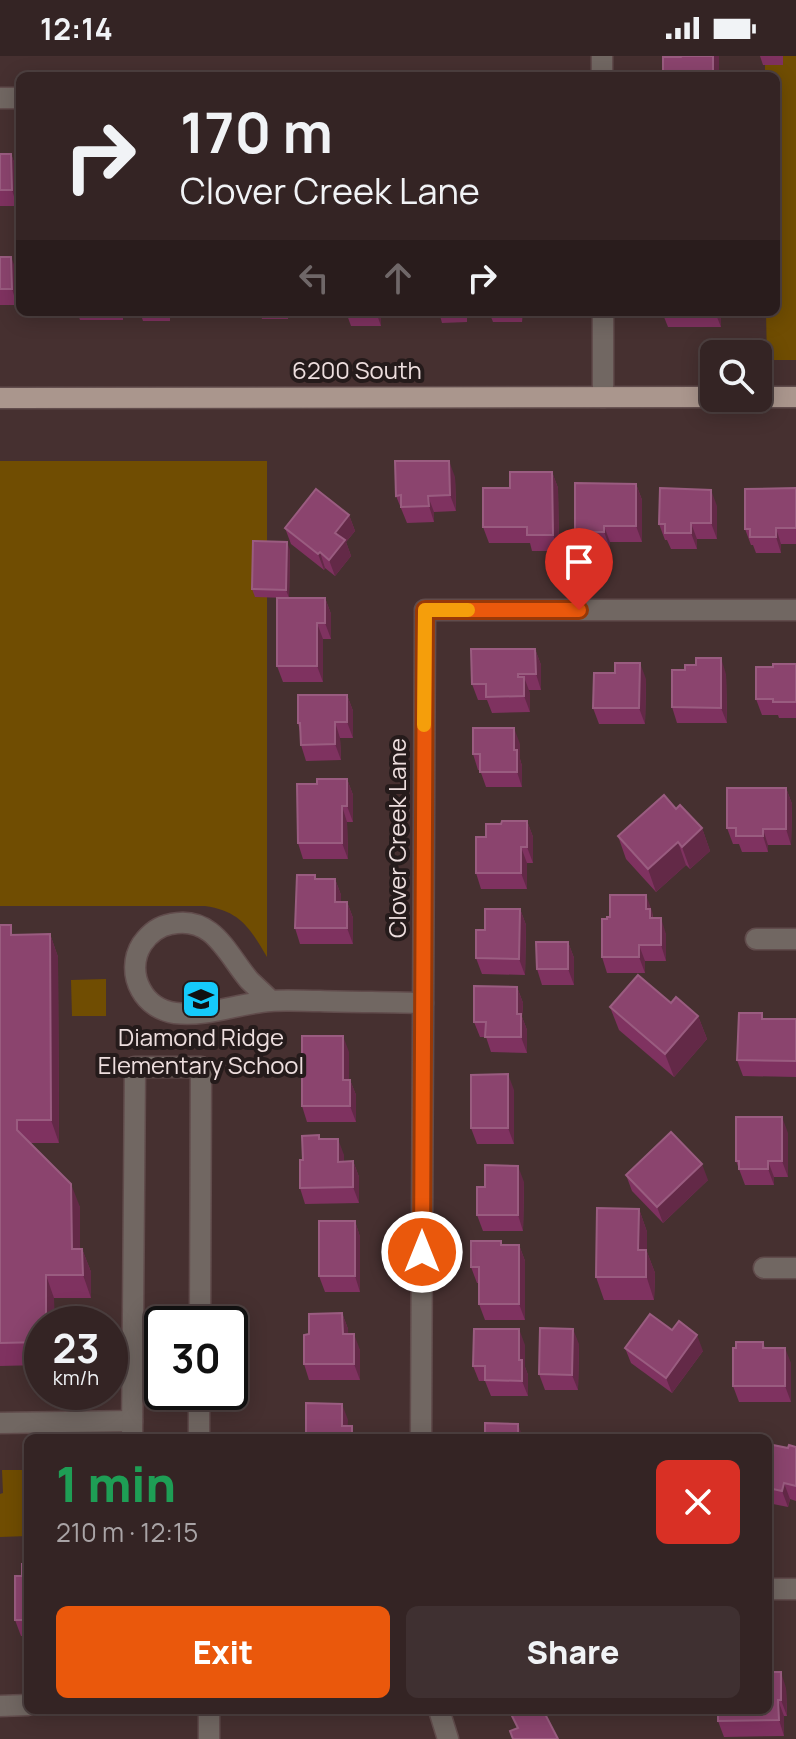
<!DOCTYPE html>
<html lang="en">
<head>
<meta charset="utf-8">
<style>
  :root { --surface:#342424; --page:#3f3031; --text:#f1f3f6; --muted:#a9a4a6; --line:#4e4141; --accent:#ea580c }
  body { margin:0; font-family:Manrope,sans-serif; background:var(--page); color:var(--text); height:100vh; display:flex; flex-direction:column; font-size:30px; white-space:nowrap }
  * { box-sizing:border-box; margin:0 }
  p { font-size:26px; color:var(--muted) }
  .icon { flex:none; width:44px; height:44px; fill:none; stroke:currentColor; stroke-width:2; stroke-linecap:round; stroke-linejoin:round }
  .map { position:relative; flex:1; overflow:hidden }
  .details { position:absolute; left:24px; top:1378px; width:748px; height:280px; display:flex; flex-direction:column; background:var(--surface); border-radius:12px; box-shadow:0 4px 20px #0003,0 0 0 2px var(--line) }
  .details>* { flex:none }
  .guide { position:absolute; left:16px; top:16px; width:764px; height:244px; border-radius:12px; box-shadow:0 4px 20px #0003,0 0 0 2px var(--line); background:#342424; color:var(--text); overflow:hidden }
  .fabs { position:absolute; left:700px; top:284px; display:grid; gap:16px }
  .fabs a { display:grid; place-items:center; width:72px; height:72px; border-radius:12px; background:var(--surface); box-shadow:0 4px 20px #0003,0 0 0 2px var(--line); font-size:40px }
  .speed { position:absolute; left:24px; top:1250px; display:flex; gap:16px; font-size:40px; font-weight:700; text-align:center }
  .speed>* { display:grid; place-content:center; width:104px; height:104px; border-radius:50%; background:var(--surface); box-shadow:0 4px 20px #0003,0 0 0 2px var(--line); line-height:1 }
  .speed small { font-size:20px; font-weight:400 }
  .speed .limit { border:4px solid #111; border-radius:12px; background:#fff; color:#111 }
  .pin { position:absolute; display:grid; place-items:center; width:68px; height:68px; color:#fff; margin:-82px -34px; border-radius:50% 50% 50% 0; rotate:-45deg; box-shadow:0 0 8px #0007 }
  .pin .icon { rotate:45deg }
  .me { position:absolute; width:88px; margin:-44px; rotate:0deg; stroke-linejoin:round; filter:drop-shadow(0 0 6px #0008) }
  .turn { display:flex; align-items:center; gap:28px; height:168px; padding:0 32px; font-size:36px }
  .turn .icon { width:104px; height:104px; stroke-width:2.5 }
  .turn b { display:block; font-size:56px; line-height:68px }
  .lanes { display:flex; align-items:center; height:76px; padding:0 32px; background:#0003; justify-content:center; gap:40px; direction:ltr }
  .lanes .off { opacity:.35 }
  .round { display:grid; place-items:center; flex:none; width:84px; height:84px; border-radius:12px; background:var(--page) }
  .headline { display:flex; align-items:center; justify-content:space-between; height:136px; padding:0 32px }
  h1 { font-size:48px; font-weight:800; line-height:60px; color:#1e9e55 }
  .action { display:flex; gap:16px; margin-top:auto; padding:16px 32px }
  .action a { flex:1; height:92px; border-radius:12px; background:var(--accent); color:#fff; font-size:32px; font-weight:800; line-height:92px; text-align:center }
  .action a+a { background:var(--page); color:var(--text) }
  .status { display:flex; justify-content:space-between; align-items:center; height:56px; padding:0 40px; background:var(--surface); direction:ltr }
  .status svg { height:22px; fill:currentColor }
  .map>svg:first-child { display:block }
</style>
</head>
<body>
<div class="status"><b>12:14</b><svg viewBox="0 0 49 12"><path d="M0 12V9h3v3zM5 12V6h3v6zM10 12V3h3v9zM15 12V0h3v12zM26 1h20v11H26zM47 4h2v5h-2z"/></svg></div>
<div class="map">
<svg width="796" height="1683" viewBox="0 0 796 1683">
  <rect width="100%" height="100%" fill="#463030"/>
  <g fill="#704d02">
    <polygon points="765,0 796,0 796,304 767,304 766,256 776,256 776,20 765,20"/>
    <path d="M0,405H267V901C250,872 240,855 205,850H0Z"/>
    <polygon points="106,923 106,960 72,960 71,924"/>
    <polygon points="2,1414 28,1414 28,1480 0,1481 0,1438 3,1437"/>
  </g>
  <g fill="none" stroke-linecap="round" stroke-linejoin="round">
    <g stroke="#614c4c" stroke-width="23">
      <g id="minor">
        <polyline points="602,0 602,20"/>
        <polyline points="0,42 20,42"/>
        <polyline points="603,341 603,256"/>
        <polyline points="756,883 796,883"/>
        <path d="M271,945C264,938 256,931 249,924C227,898 213,859 171,868C159,870 149,878 142,888C133,902 133,920 141,934C148,947 161,955 175,957C208,961 239,947 271,945C287,944 304,945 320,945C354,946 388,946 423,947"/>
        <polyline points="764,1212 796,1212"/>
        <polyline points="0,1367 132,1365"/>
        <polyline points="132,1382 135,1011 201,1011 200,1268"/>
        <polyline points="199,1382 199,1336"/>
        <polyline points="421,1382 425,554 796,554"/>
        <polyline points="768,1533 796,1533"/>
        <polyline points="0,1650 28,1649"/>
        <polyline points="209,1654 209,1683"/>
        <polyline points="439,1654 448,1683"/>
      </g>
    </g>
    <g stroke="#614c4c" stroke-width="23">
      <g id="major">
        <polyline points="758,341 796,341"/>
        <polyline points="0,342 714,341"/>
      </g>
    </g>
    <use href="#minor" stroke="#716762" stroke-width="20"/>
    <use href="#major" stroke="#aa968d" stroke-width="20"/>
  </g>
  <g fill="#7f3260">
    <polygon points="760,0 783,0 783,9 763,9"/>
    <polygon points="0,98 11,98 17,114 17,150 0,150"/>
    <polygon points="0,201 17,216 17,249 0,249"/>
    <polygon points="55,256 123,256 123,264 80,264 78,258 56,258"/>
    <polygon points="140,256 170,256 170,265 143,265"/>
    <polygon points="260,256 288,256 288,263 262,263"/>
    <polygon points="346,256 381,256 381,270 351,270"/>
    <polygon points="439,256 467,256 467,266 442,267"/>
    <polygon points="489,256 523,256 522,266 493,266"/>
    <polygon points="662,256 721,256 721,271 668,271"/>
    <polygon points="552,416 558,432 559,495 532,495 530,487 489,487 483,471 510,432"/>
    <polygon points="455,421 456,455 434,456 434,466 407,467 396,440"/>
    <polygon points="636,428 642,444 642,486 610,486 610,492 581,492 575,476"/>
    <polygon points="796,432 796,488 781,488 781,497 756,497 753,489 751,489 745,473"/>
    <polygon points="717,450 717,483 697,483 697,493 671,493 667,484 665,484 659,468"/>
    <polygon points="349,459 355,475 346,486 351,500 335,520 325,512 324,514 291,488 285,472"/>
    <polygon points="290,494 289,542 325,542 331,558 331,583 323,583 323,626 283,626 277,610 286,542 255,541 252,533"/>
    <polygon points="535,593 541,609 541,634 529,634 530,656 492,657 487,644 478,644 472,628"/>
    <polygon points="796,608 796,662 779,662 778,659 762,659 756,643"/>
    <polygon points="726,618 727,667 677,667 672,651"/>
    <polygon points="646,623 645,668 599,668 593,652"/>
    <polygon points="347,639 353,655 353,682 340,682 341,704 306,705 301,689 300,675 298,667"/>
    <polygon points="520,688 520,703 522,710 522,731 486,731 480,714 478,714 473,698"/>
    <polygon points="347,723 353,739 353,766 347,766 348,803 303,803 298,787 317,728"/>
    <polygon points="786,732 792,748 791,789 768,789 768,796 742,796 739,788 733,788 727,772"/>
    <polygon points="676,753 702,772 710,795 690,813 686,809 656,836 626,803 618,780"/>
    <polygon points="527,765 533,781 533,807 527,807 527,833 481,833 476,817 486,781 501,768"/>
    <polygon points="317,823 335,823 341,839 341,846 347,846 353,862 353,888 300,888 295,872"/>
    <polygon points="520,853 526,869 525,919 482,918 476,902 485,874"/>
    <polygon points="652,855 653,862 666,878 666,905 645,905 645,917 607,917 602,901 607,863"/>
    <polygon points="0,869 14,879 50,878 58,901 59,1087 30,1087 80,1151 80,1193 82,1193 91,1216 91,1242 54,1242 42,1268 42,1309 0,1310"/>
    <polygon points="568,886 574,902 574,929 542,929 537,913"/>
    <polygon points="517,931 523,947 522,961 527,974 527,997 491,996 486,981 480,981 474,966"/>
    <polygon points="671,947 698,960 707,983 674,1021 619,974 610,951"/>
    <polygon points="764,963 796,963 796,1021 743,1020 737,1004"/>
    <polygon points="349,996 349,1024 350,1024 356,1039 356,1066 307,1066 302,1050"/>
    <polygon points="514,1034 514,1088 477,1088 471,1072"/>
    <polygon points="788,1077 788,1121 774,1121 774,1129 745,1129 736,1105"/>
    <polygon points="320,1083 344,1099 344,1105 353,1105 359,1121 359,1147 305,1148 300,1132 303,1104"/>
    <polygon points="626,1119 708,1124 663,1167 632,1135"/>
    <polygon points="524,1126 523,1175 483,1175 477,1159 485,1131"/>
    <polygon points="639,1153 647,1176 647,1196 655,1217 654,1244 604,1244 596,1221"/>
    <polygon points="355,1165 360,1181 360,1236 325,1236 319,1220"/>
    <polygon points="519,1189 525,1205 525,1264 485,1264 479,1248 479,1227 477,1227 471,1211"/>
    <polygon points="342,1257 348,1273 348,1278 360,1294 360,1324 309,1324 304,1308 309,1278"/>
    <polygon points="763,1286 765,1292 791,1307 791,1346 739,1346 733,1330"/>
    <polygon points="579,1288 578,1334 545,1334 539,1318"/>
    <polygon points="525,1289 525,1311 528,1319 528,1340 491,1340 485,1325 479,1325 473,1310"/>
    <polygon points="625,1292 703,1295 672,1337 631,1307"/>
    <polygon points="768,1388 788,1392 796,1391 796,1445 790,1443 788,1451 768,1447"/>
    <polygon points="28,1508 28,1580 21,1580 15,1564 22,1520"/>
    <polygon points="786,1632 787,1660 784,1660 784,1680 724,1681 718,1665"/>
  </g>
  <g fill="#632947">
    <rect x="713" y="0" width="6" height="20"/>
    <polygon points="11,98 17,114 17,150 12,134"/>
    <polygon points="11,201 17,216 17,249 12,233"/>
    <polygon points="376,256 381,256 381,270"/>
    <polygon points="715,256 721,256 721,271"/>
    <polygon points="449,405 455,421 456,455 450,439"/>
    <polygon points="552,416 558,432 559,495 553,479"/>
    <polygon points="636,428 642,444 642,486 636,470"/>
    <polygon points="711,434 717,450 717,483 711,467"/>
    <polygon points="428,440 434,456 434,466 429,450"/>
    <polygon points="349,459 355,475 346,486 351,500 335,520 329,504 335,477"/>
    <polygon points="691,467 697,483 697,493 691,477"/>
    <polygon points="604,470 610,486 610,492 604,476"/>
    <polygon points="776,472 781,488 781,497 776,481"/>
    <polygon points="287,486 290,494 289,542 286,534"/>
    <polygon points="320,496 325,512 324,514 318,498"/>
    <polygon points="325,542 331,558 331,583 325,567"/>
    <polygon points="317,567 323,583 323,626 317,610"/>
    <polygon points="535,593 541,609 541,634 536,618"/>
    <polygon points="721,602 726,618 727,667 721,652"/>
    <polygon points="640,607 646,623 645,668 639,652"/>
    <polygon points="524,621 530,637 530,656 524,640"/>
    <polygon points="347,639 353,655 353,682 347,666"/>
    <polygon points="335,666 340,682 341,704 335,688"/>
    <polygon points="514,672 520,688 520,703 522,710 522,731 517,716 514,694"/>
    <polygon points="347,723 353,739 353,766 347,750"/>
    <polygon points="786,732 792,748 791,789 786,773"/>
    <polygon points="342,750 347,766 348,803 342,787"/>
    <polygon points="527,765 533,781 533,807 527,791"/>
    <polygon points="702,772 710,795 690,813 682,791"/>
    <polygon points="763,773 768,789 768,796 763,780"/>
    <polygon points="678,786 686,809 656,836 648,813"/>
    <polygon points="521,791 527,807 527,833 521,817"/>
    <polygon points="335,823 341,839 341,862 335,846"/>
    <polygon points="646,839 652,855 652,860 656,869 656,878 646,853"/>
    <polygon points="347,846 353,862 353,888 347,872"/>
    <polygon points="520,853 526,869 525,919 519,903"/>
    <polygon points="661,862 666,878 666,905 661,889"/>
    <polygon points="50,878 58,901 59,1087 51,1064"/>
    <polygon points="568,886 574,902 574,929 568,913"/>
    <polygon points="639,889 645,905 645,917 639,901"/>
    <polygon points="517,931 523,947 522,961 527,974 527,997 521,981 517,958"/>
    <polygon points="698,960 707,983 674,1021 665,998"/>
    <polygon points="343,980 349,996 349,1039 343,1024"/>
    <polygon points="508,1018 514,1034 514,1088 508,1072"/>
    <polygon points="350,1024 356,1039 356,1066 350,1050"/>
    <polygon points="782,1061 788,1077 788,1121 782,1105"/>
    <polygon points="338,1083 344,1099 344,1121 338,1106"/>
    <polygon points="353,1105 359,1121 359,1147 353,1131"/>
    <polygon points="768,1105 774,1121 774,1129 768,1113"/>
    <polygon points="702,1108 708,1124 663,1167 657,1151"/>
    <polygon points="518,1110 524,1126 523,1175 518,1159"/>
    <polygon points="71,1128 80,1151 80,1216 72,1193"/>
    <polygon points="639,1153 647,1176 647,1196 655,1217 654,1244 638,1194"/>
    <polygon points="355,1165 360,1181 360,1236 355,1220"/>
    <polygon points="519,1189 525,1205 525,1264 519,1248"/>
    <polygon points="82,1193 91,1216 91,1242 83,1219"/>
    <polygon points="46,1219 54,1242 55,1268 46,1268"/>
    <polygon points="342,1257 348,1273 349,1294 343,1278"/>
    <polygon points="519,1273 525,1289 525,1311 528,1319 528,1340 522,1325 519,1304"/>
    <polygon points="573,1273 579,1288 578,1334 572,1319"/>
    <polygon points="354,1278 360,1294 360,1324 354,1308"/>
    <polygon points="697,1279 703,1295 672,1337 666,1322"/>
    <polygon points="785,1292 791,1307 791,1346 785,1330"/>
    <polygon points="342,1348 348,1364 347,1382 342,1370"/>
    <polygon points="518,1368 523,1382 518,1382"/>
    <polygon points="784,1427 790,1443 788,1451 782,1435"/>
    <polygon points="781,1616 786,1632 787,1660 781,1644"/>
    <polygon points="778,1644 784,1660 784,1680 779,1664"/>
  </g>
  <g fill="#8b446e" stroke="#9a5c80" stroke-width="2">
    <polygon points="679,0 713,0 713,20 663,20 663,1 680,1"/>
    <polygon points="0,98 11,98 12,134 0,134"/>
    <polygon points="0,201 11,201 12,233 0,233"/>
    <polygon points="395,405 449,405 450,439 428,440 429,450 401,451 401,439 396,440"/>
    <polygon points="510,416 552,416 553,479 527,479 527,471 483,471 483,432 510,432"/>
    <polygon points="575,427 636,428 636,470 604,470 604,476 575,476"/>
    <polygon points="660,432 711,434 711,467 691,467 691,477 665,477 665,468 659,468"/>
    <polygon points="796,432 796,472 776,472 776,481 750,481 750,473 745,473 745,433"/>
    <polygon points="316,433 349,459 335,477 345,484 329,504 320,496 318,498 285,472"/>
    <polygon points="253,485 287,486 286,534 252,533"/>
    <polygon points="277,542 325,542 325,567 317,567 317,610 277,610"/>
    <polygon points="471,593 535,593 536,618 518,618 518,621 524,621 524,640 486,641 486,628 472,628"/>
    <polygon points="696,602 721,602 721,652 672,651 672,614 685,614 685,609 696,609"/>
    <polygon points="615,607 640,607 639,652 593,652 594,617 615,617"/>
    <polygon points="773,608 796,608 796,646 773,646 773,643 756,643 756,611 773,611"/>
    <polygon points="298,639 347,639 347,666 335,666 335,688 301,689 300,667 298,667"/>
    <polygon points="473,672 514,672 514,694 517,694 517,716 480,716 480,698 473,698"/>
    <polygon points="317,723 347,723 347,750 342,750 342,787 298,787 297,728 317,728"/>
    <polygon points="727,732 786,732 786,773 763,773 763,780 736,780 736,772 727,772"/>
    <polygon points="664,739 676,753 680,749 702,772 682,791 678,786 648,813 618,780"/>
    <polygon points="502,765 527,765 527,791 521,791 521,817 476,817 476,781 486,781 486,768 501,768"/>
    <polygon points="297,819 315,819 315,823 335,823 335,846 347,846 347,872 295,872"/>
    <polygon points="610,839 646,839 646,853 650,853 650,862 661,862 661,889 639,889 639,901 602,901 602,863 607,863 607,861 610,861"/>
    <polygon points="485,853 520,853 519,903 476,902 476,874 485,874"/>
    <polygon points="0,869 11,869 11,879 50,878 51,1064 17,1064 17,1074 71,1128 72,1193 82,1193 83,1219 46,1219 46,1268 42,1268 42,1286 0,1287"/>
    <polygon points="536,886 568,886 568,913 537,913"/>
    <polygon points="638,919 671,947 676,941 698,960 665,998 610,951"/>
    <polygon points="474,930 517,931 517,958 521,958 521,981 485,981 486,966 474,966"/>
    <polygon points="739,957 762,957 762,963 796,963 796,1005 737,1004"/>
    <polygon points="302,980 343,980 343,1024 350,1024 350,1050 302,1050"/>
    <polygon points="508,1018 508,1072 471,1072 471,1019"/>
    <polygon points="736,1061 782,1061 782,1105 768,1105 768,1113 739,1113 739,1105 736,1105"/>
    <polygon points="671,1076 702,1108 657,1151 626,1119"/>
    <polygon points="319,1079 319,1083 338,1083 338,1106 353,1105 353,1131 300,1132 300,1104 303,1104 302,1080"/>
    <polygon points="485,1109 518,1110 518,1159 477,1159 477,1131 485,1131"/>
    <polygon points="597,1152 639,1153 638,1194 646,1194 646,1221 596,1221"/>
    <rect x="319" y="1165" width="36" height="55"/>
    <polygon points="471,1185 501,1185 501,1189 519,1189 519,1248 479,1248 479,1211 471,1211"/>
    <polygon points="342,1257 343,1278 354,1278 354,1308 304,1308 304,1279 309,1278 309,1258"/>
    <polygon points="650,1258 672,1274 679,1265 697,1279 666,1322 625,1292"/>
    <polygon points="540,1272 573,1273 572,1319 539,1318"/>
    <polygon points="474,1273 519,1273 519,1304 522,1304 522,1325 485,1324 485,1310 473,1310"/>
    <polygon points="736,1286 763,1286 763,1292 785,1292 785,1330 733,1330 733,1292 736,1292"/>
    <polygon points="306,1347 342,1348 342,1370 352,1370 352,1382 306,1382"/>
    <polygon points="485,1367 518,1368 518,1382 485,1382"/>
    <polygon points="768,1388 788,1392 789,1389 796,1391 796,1430 784,1427 782,1435 768,1432"/>
    <polygon points="22,1508 28,1508 28,1564 15,1564 15,1520 22,1520"/>
    <polygon points="768,1616 781,1616 781,1644 778,1644 779,1664 718,1665 718,1654 768,1654"/>
    <polygon points="509,1654 543,1654 558,1683 513,1683 510,1675 518,1672"/>
  </g>
  <g fill="none" stroke-linecap="round" stroke-linejoin="round">
    <g stroke="#983908" stroke-width="20">
      <polyline id="route" points="422,1196 425,554 579,554"/>
    </g>
    <use href="#route" stroke="#ea580c" stroke-width="14"/>
    <polyline stroke="#f59e0b" stroke-width="14" points="424,669 425,554 468,554"/>
  </g>
  <defs>
    <g id="school-square" transform="scale(2)"><rect x="-9" y="-9" width="18" height="18" rx="4" fill="#15cafb" stroke="#251b1b"/><path d="M0-5L7-2L0 1L-7-2ZM-4 1L0 2.5L4 1V4Q0 6-4 4Z" fill="#111"/></g>
  </defs>
  <g fill-rule="evenodd">
    <use href="#school-square" x="201" y="943"/>
  </g>
  <g text-anchor="middle" stroke-width="8" stroke-linejoin="round" paint-order="stroke">
    <g font-size="24" fill="#eddede" stroke="#251b1b">
      <text x="357" y="323">6200 South</text>
      <text transform="translate(398 782) rotate(-90)" y="8">Clover Creek Lane</text>
    </g>
    <g font-size="24" fill="#eddede" stroke="#251b1b">
      <text x="201" y="990">Diamond Ridge<tspan x="201" dy="28">Elementary School</tspan></text>
    </g>
  </g>
</svg>
<div class="fabs">
<a><svg class="icon" aria-label="search" viewBox="0 0 24 24"><circle cx="10" cy="10" r="6"/><path d="M15 15l6 6"/></svg></a>
</div>
<div class="speed"><div>23<small>km/h</small></div><div class="limit">30</div></div>
<div class="pin" style="left:579px;top:554px;background:#d93025"><svg class="icon" aria-label="arrive" viewBox="0 0 24 24"><path d="M6 21V4h12l-3 4 3 4H6"/></svg></div>
<svg class="me" style="left:422px;top:1196px" viewBox="-20 -20 40 40"><circle r="17" fill="#ea580c" stroke="#fff" stroke-width="3"/><path d="M0-11L8 9 0 5-8 9z" fill="#fff"/></svg>
<div class="guide">
<div class="turn"><svg class="icon" aria-label="right" viewBox="0 0 24 24"><path d="M7 20v-9h11M14 6l5 5-5 5"/></svg><div><b>170 m</b>Clover Creek Lane</div></div>
<div class="lanes"><svg class="icon off" aria-label="left" viewBox="0 0 24 24"><path d="M17 20v-9H6M10 6l-5 5 5 5"/></svg><svg class="icon off" aria-label="ahead" viewBox="0 0 24 24"><path d="M12 20V5M6 11l6-6 6 6"/></svg><svg class="icon" aria-label="right" viewBox="0 0 24 24"><path d="M7 20v-9h11M14 6l5 5-5 5"/></svg></div>
</div>
<section class="details">
<div class="headline"><div><h1>1 min</h1><p>210 m · 12:15</p></div><a class="round" style="background:#d93025;color:#fff"><svg class="icon" aria-label="close" viewBox="0 0 24 24"><path d="M6 6l12 12M18 6L6 18"/></svg></a></div>
<div class="action"><a>Exit</a><a>Share</a></div>
</section>
</div>
</body>
</html>
